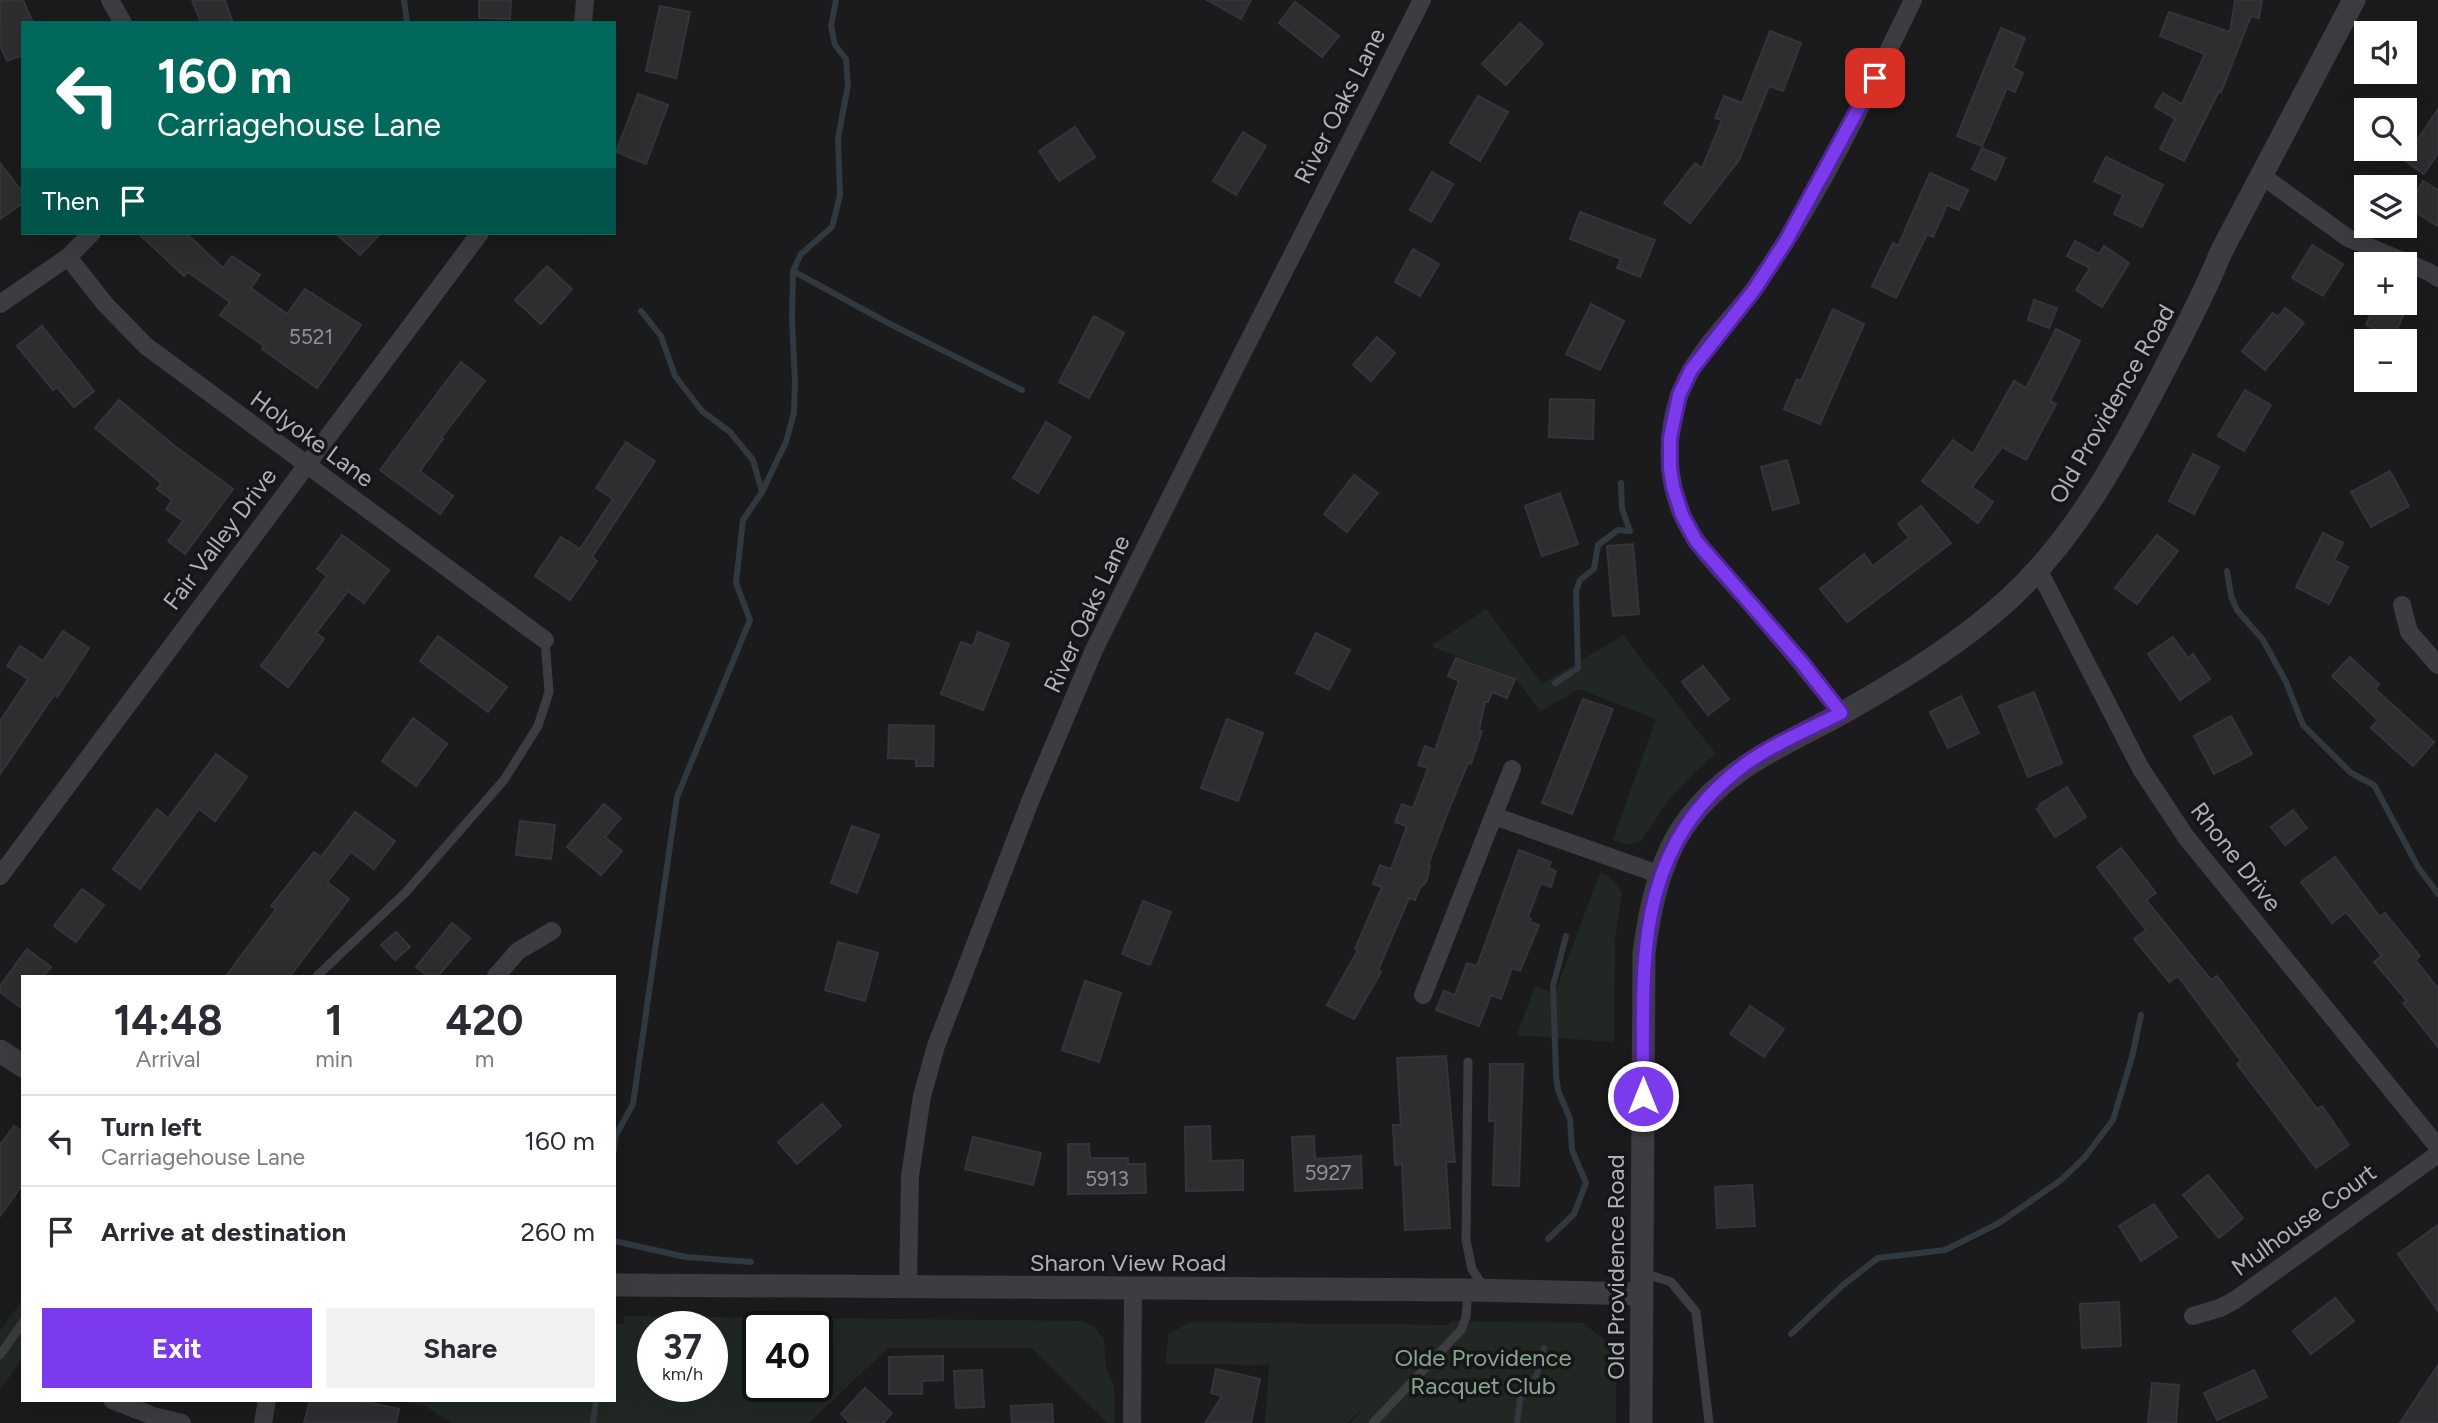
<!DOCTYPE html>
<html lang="en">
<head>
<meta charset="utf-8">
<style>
  :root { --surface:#fff; --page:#f2f2f3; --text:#2b2b33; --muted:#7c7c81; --line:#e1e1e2; --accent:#7c3aed }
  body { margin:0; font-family:Figtree,sans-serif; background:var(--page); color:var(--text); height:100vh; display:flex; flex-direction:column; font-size:26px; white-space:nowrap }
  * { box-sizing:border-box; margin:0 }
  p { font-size:23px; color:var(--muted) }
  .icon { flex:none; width:38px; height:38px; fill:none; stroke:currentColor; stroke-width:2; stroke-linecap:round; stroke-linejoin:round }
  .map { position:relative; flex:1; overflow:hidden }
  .drawer { position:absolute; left:21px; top:975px; width:595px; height:427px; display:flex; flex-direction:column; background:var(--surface); border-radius:0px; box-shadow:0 7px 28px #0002 }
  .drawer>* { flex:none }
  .banner { position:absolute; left:21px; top:21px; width:595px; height:214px; border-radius:0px; box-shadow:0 7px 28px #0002; background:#00695c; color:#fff; overflow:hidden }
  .tools { position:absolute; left:2354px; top:21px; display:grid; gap:14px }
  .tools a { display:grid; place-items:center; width:63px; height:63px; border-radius:0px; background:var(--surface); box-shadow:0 7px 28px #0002; font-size:35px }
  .speed { position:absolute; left:637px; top:1311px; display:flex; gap:14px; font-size:35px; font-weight:700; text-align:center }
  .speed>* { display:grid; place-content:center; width:91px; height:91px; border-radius:50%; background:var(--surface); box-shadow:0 7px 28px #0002; line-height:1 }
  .speed small { font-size:18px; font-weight:400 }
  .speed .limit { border:4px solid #111; border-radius:10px; background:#fff; color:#111 }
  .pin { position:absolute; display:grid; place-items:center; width:60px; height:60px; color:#fff; margin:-30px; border-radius:14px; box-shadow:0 4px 10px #0006 }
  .me { position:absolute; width:77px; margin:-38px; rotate:0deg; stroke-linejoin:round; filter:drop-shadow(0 0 5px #0008) }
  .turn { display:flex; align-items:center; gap:24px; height:147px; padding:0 21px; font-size:32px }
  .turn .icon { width:91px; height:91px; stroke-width:2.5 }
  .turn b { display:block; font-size:49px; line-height:60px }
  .then { display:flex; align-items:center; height:66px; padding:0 21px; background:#0003; gap:14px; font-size:26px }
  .eta { display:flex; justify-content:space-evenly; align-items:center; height:119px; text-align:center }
  .eta b { font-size:42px; font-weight:700; line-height:49px }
  .button { display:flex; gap:14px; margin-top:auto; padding:14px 21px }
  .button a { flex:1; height:80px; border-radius:0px; background:var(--accent); color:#fff; font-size:28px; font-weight:700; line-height:80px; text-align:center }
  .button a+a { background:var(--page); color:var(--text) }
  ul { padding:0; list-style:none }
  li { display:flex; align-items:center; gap:21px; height:91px; padding:0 21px; border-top:2px solid var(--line) }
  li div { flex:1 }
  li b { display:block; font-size:26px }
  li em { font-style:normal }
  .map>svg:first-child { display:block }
</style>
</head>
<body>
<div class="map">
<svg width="2438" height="1423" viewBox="0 0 2438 1423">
  <rect width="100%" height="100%" fill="#1b1b1d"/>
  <g fill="#212823" fill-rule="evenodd">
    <polygon points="1486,609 1542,684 1623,635 1716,754 1699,768 1669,799 1641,841 1629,845 1613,840 1656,719 1579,689 1541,711 1515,678 1433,647 1434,644"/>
    <polygon points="1600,873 1610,877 1622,892 1615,939 1614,1042 1517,1035 1535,986 1555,993"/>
    <polygon points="23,1299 23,1358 0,1390 0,1331"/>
    <path d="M623,1316L1082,1321L1095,1327L1104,1339L1106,1367L1114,1386L1115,1423H1108L1031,1348H888L809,1423H452L425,1406L396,1400H614V1324H624ZM653,1326H712V1386H653ZM758,1326H817V1386H758Z"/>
    <polygon points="1452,1321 1583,1323 1616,1349 1616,1423 1350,1423 1366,1406 1347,1423 1265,1423 1269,1365 1165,1364 1169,1334 1190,1322 1448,1325"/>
  </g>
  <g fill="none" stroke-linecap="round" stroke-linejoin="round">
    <g stroke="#313840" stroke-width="6">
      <polyline points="404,0 407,23"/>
      <polyline points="793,271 888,323 1022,390"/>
      <polyline points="641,311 661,336 675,376 702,411 730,432 753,460 762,492"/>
      <polyline points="2227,571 2231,596 2237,610 2263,640 2286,682 2303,725 2351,773 2374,785 2418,867 2438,894"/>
      <polyline points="1555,683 1578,668 1576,591 1580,580 1594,569 1598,545 1618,530 1630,531 1622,509 1621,483"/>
      <polyline points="614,1150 615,1137 633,1104 677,797 750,620 736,583 743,520 762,492 786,442 794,413 795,381 792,320 793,271 801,254 832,227 840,195 838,138 848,85 846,59 835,45 831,26 836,0"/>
      <polyline points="1548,1239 1574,1214 1586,1183 1572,1150 1570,1119 1558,1090 1556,1075 1553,986 1566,936"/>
      <polyline points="614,1241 686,1257 751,1262"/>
      <polyline points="1791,1334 1843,1285 1878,1258 1945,1250 1999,1223 2061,1180 2085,1157 2113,1120 2132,1057 2141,1015"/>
      <polyline points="593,1423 596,1400"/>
      <polyline points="1517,1423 1520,1400 1537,1374 1544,1348"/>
    </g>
  </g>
  <g fill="#2e2e31" stroke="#353539" stroke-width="2">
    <polygon points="0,0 23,0 33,23 23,23 23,55 7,61 0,45"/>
    <polygon points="192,0 225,0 233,23 201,23"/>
    <polygon points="479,0 511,0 510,19 479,18"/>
    <polygon points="1207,0 1251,0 1241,19"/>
    <polygon points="2235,0 2262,0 2259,18 2251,16 2221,92 2219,91 2184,161 2160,149 2175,119 2155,107 2163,93 2182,104 2205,54 2160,36 2169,12 2230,32"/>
    <polygon points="1295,2 1339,36 1322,57 1279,23"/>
    <polygon points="660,6 690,12 676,78 646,71"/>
    <polygon points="1520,23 1543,44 1506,85 1482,64"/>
    <polygon points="2001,28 2025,38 2013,68 2023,73 2015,92 2007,88 1982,146 1957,136"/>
    <polygon points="1770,31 1801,43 1783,91 1769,86 1739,160 1690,223 1664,203 1695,163 1702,168 1722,120 1715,118 1724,96 1742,103"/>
    <polygon points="638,94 668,105 646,164 616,152"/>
    <polygon points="1478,96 1508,112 1480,161 1450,143"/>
    <polygon points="2438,109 2438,153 2424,174 2404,160"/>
    <polygon points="1075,127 1095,157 1059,181 1039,151"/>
    <polygon points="1243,132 1266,146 1236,195 1213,181"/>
    <polygon points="1982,148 2005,158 1996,180 1972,169"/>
    <polygon points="2106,157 2163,185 2142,227 2114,214 2123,195 2094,181"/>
    <polygon points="0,163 23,193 23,203 0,219"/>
    <polygon points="1432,172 1453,184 1431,222 1410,210"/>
    <polygon points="1930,173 1968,190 1959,210 1947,205 1933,237 1927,234 1896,298 1872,286 1893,243 1898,246"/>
    <polygon points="2423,181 2438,190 2438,226 2407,207"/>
    <polygon points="1580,212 1655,240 1640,277 1617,268 1621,259 1570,239"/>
    <polygon points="138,233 186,233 223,268 232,256 260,275 251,288 287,314 305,289 361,325 317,388 262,349 264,346 220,315 230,302 188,272 184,276"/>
    <polygon points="335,233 381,233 360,255"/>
    <polygon points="2075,241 2099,254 2104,246 2129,263 2102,307 2076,290 2090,268 2067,256"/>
    <polygon points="2312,245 2343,264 2323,296 2292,278"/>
    <polygon points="1413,249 1439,264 1420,296 1395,282"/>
    <polygon points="547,266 572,289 541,324 515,300"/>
    <polygon points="2034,300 2057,308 2049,328 2028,320"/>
    <polygon points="2375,303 2408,303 2394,337 2366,325"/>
    <polygon points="1591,304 1624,321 1600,370 1566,354"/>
    <polygon points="2285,308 2304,323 2265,370 2242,351 2273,313 2278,317"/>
    <polygon points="1833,309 1864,324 1820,424 1784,409 1797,379 1801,381"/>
    <polygon points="1094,316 1124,333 1089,398 1059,382"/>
    <polygon points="42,326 94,391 74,407 57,387 53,390 17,346"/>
    <polygon points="2056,329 2080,341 2050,401 2056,404 2026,460 2002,447 1972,487 1993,502 1978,523 1922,481 1953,440 1973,454 2014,381 2026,388"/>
    <polygon points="1377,337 1395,353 1371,381 1353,365"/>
    <polygon points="461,362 485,381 441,438 443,439 420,471 453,496 440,514 380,470"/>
    <polygon points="2245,390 2271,405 2244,451 2218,436"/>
    <polygon points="1550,399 1594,400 1593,439 1549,437"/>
    <polygon points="119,400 176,447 233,489 185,554 168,541 183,521 166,509 172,500 157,489 161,483 95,428"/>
    <polygon points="1046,422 1071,437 1038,493 1013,478"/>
    <polygon points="626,442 655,461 592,557 597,561 570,600 535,576 561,537 580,549 613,499 596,488"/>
    <polygon points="2193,454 2219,467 2194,514 2169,501"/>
    <polygon points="1787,460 1799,503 1773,510 1761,467"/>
    <polygon points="2390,471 2409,506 2371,527 2351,492"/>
    <polygon points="1354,475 1378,493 1347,532 1324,514"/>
    <polygon points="1560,493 1578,544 1542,556 1525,506"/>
    <polygon points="1921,506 1951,543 1847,622 1820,589 1864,554 1873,566 1909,538 1898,524"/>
    <polygon points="2323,533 2343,543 2334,560 2348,567 2329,604 2296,587"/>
    <polygon points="342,535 389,570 364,603 348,591 316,633 324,639 288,687 261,666 327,576 317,569"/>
    <polygon points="2157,535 2178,551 2137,604 2115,588"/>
    <polygon points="1633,544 1639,614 1613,616 1607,546"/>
    <polygon points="63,631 89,648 57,697 54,695 0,774 0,721 28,679 7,666 20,646 43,661"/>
    <polygon points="978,632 1009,644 983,710 941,694 961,642 973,646"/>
    <polygon points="1316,633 1350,650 1329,690 1296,673"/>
    <polygon points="438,636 507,687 488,712 420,661"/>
    <polygon points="2173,637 2188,658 2193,654 2210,679 2180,700 2148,654"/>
    <polygon points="2350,657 2379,684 2375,689 2434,742 2413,766 2371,728 2378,720 2332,676"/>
    <polygon points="1456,658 1515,679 1507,698 1492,692 1488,702 1485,702 1479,730 1482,731 1471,764 1468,763 1449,809 1428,865 1430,866 1426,882 1420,888 1415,900 1409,898 1378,970 1381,972 1354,1019 1327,1005 1358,950 1355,949 1382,887 1373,884 1380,865 1391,869 1406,829 1406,826 1395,822 1402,804 1413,808 1428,768 1418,765 1425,746 1435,750 1459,681 1448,676"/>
    <polygon points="1703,666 1729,699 1708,715 1682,682"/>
    <polygon points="2034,692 2062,763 2028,777 1999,706"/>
    <polygon points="1961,696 1979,733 1948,748 1930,712"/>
    <polygon points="1583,699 1613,709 1572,814 1542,803"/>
    <polygon points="2231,716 2252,754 2214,774 2194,736"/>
    <polygon points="413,718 447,744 416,786 382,761"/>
    <polygon points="1227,719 1263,733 1238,801 1201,788"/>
    <polygon points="889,725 934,726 933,766 916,766 916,759 888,758"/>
    <polygon points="216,754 247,777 215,821 199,809 140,889 113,869 157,809 168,818"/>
    <polygon points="2067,787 2086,817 2055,837 2037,809 2040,807 2039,805"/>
    <polygon points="604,804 621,818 605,837 622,851 601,875 567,847"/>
    <polygon points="2293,810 2307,828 2285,845 2271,827"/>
    <polygon points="355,812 395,841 374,869 351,852 327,882 349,899 290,976 226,976 276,909 271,906 314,852 321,857"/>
    <polygon points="520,821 555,825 551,859 516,855"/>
    <polygon points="852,826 879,835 857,893 831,883"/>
    <polygon points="2121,848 2156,893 2146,900 2211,980 2217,976 2317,1109 2322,1106 2349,1145 2316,1168 2237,1064 2241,1061 2178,976 2169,982 2134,939 2146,930 2097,867"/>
    <polygon points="1519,850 1551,862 1548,868 1556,871 1551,887 1541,883 1528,917 1531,919 1530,922 1539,925 1520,971 1512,968 1501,999 1491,995 1479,1026 1436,1010 1444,991 1455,995 1467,963 1477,966"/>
    <polygon points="2335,857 2380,917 2385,913 2420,956 2415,960 2438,988 2438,1047 2403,1003 2407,1001 2374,962 2382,956 2346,912 2332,923 2301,882"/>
    <polygon points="82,889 104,905 76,942 54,926"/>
    <polygon points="1143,901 1171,912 1150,965 1122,954"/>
    <polygon points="452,923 470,938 438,976 428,976 416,967"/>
    <polygon points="396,932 410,947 395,960 381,945"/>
    <polygon points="838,942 878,953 865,1001 825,990"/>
    <polygon points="27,949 51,967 44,976 23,976 23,1009 0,992 0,986"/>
    <polygon points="1085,981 1121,993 1099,1062 1062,1050"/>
    <polygon points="1750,1006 1784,1029 1764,1057 1730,1034"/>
    <polygon points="1446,1056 1455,1162 1446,1162 1450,1228 1405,1230 1402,1164 1395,1165 1393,1125 1401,1125 1397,1058"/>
    <polygon points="1490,1064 1523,1064 1519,1186 1493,1185 1495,1121 1489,1121"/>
    <polygon points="822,1104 841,1126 797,1164 778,1142"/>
    <polygon points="14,1126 23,1132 23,1184 0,1216 0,1145"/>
    <polygon points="1210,1126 1211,1161 1243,1160 1243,1190 1186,1191 1185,1127"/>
    <polygon points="1314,1136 1315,1159 1361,1156 1362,1188 1295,1191 1292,1137"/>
    <polygon points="973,1137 1041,1153 1033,1185 965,1169"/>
    <polygon points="1068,1144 1089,1144 1090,1158 1128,1158 1128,1164 1145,1164 1146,1193 1068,1194"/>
    <polygon points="2208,1175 2243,1218 2219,1238 2183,1195"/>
    <polygon points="1752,1185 1755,1226 1717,1228 1715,1187"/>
    <polygon points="2154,1204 2177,1237 2141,1261 2119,1226"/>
    <polygon points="2438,1225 2438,1311 2398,1254"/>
    <polygon points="2335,1298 2354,1321 2311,1354 2293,1331"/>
    <polygon points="2119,1302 2121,1346 2082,1348 2080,1304"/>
    <polygon points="943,1356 943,1380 922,1381 922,1394 889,1394 889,1357"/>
    <polygon points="2438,1365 2438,1423 2400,1423"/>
    <polygon points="1216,1369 1260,1379 1251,1423 1205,1423 1222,1396 1211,1393"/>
    <polygon points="982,1370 984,1407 956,1408 954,1371"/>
    <polygon points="2254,1370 2267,1397 2217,1420 2204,1393"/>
    <polygon points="2152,1383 2179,1385 2176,1423 2148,1423"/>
    <polygon points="865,1388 892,1413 883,1423 850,1423 841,1414"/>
    <polygon points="310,1400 358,1400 399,1409 396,1423 304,1423"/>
    <polygon points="1052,1404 1053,1423 1012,1423 1011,1406"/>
  </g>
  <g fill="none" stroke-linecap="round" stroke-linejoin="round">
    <g stroke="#3c3c41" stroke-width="9">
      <polyline points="317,976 406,892 504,780 538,726 549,692 545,640"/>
      <polyline points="1468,1062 1466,1240 1472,1269 1483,1286"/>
      <polyline points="1644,1273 1671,1282 1696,1312 1709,1423"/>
      <polyline points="0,1355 23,1322"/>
      <polyline points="1373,1423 1461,1330 1466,1317 1468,1290"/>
    </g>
    <g stroke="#3c3c41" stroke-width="18">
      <polyline points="110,0 123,23"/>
      <polyline points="583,23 585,0"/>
      <polyline points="2261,175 2348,238 2429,272 2438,278"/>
      <polyline points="68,257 105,304 146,346 545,640"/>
      <polyline points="0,304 68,257 92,233"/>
      <polyline points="2038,569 2141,769 2186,837 2438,1147"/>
      <polyline points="2402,605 2409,632 2438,665"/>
      <path d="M1841,713C1812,676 1781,639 1750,603C1726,576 1697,549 1682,515C1666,478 1666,434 1679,396C1693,356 1726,325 1752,292C1763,277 1774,260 1784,244C1833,169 1874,80 1913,0"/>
      <polyline points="1494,816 1661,875"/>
      <polyline points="0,876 480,233"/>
      <polyline points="496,976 518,951 552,931"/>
      <polyline points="1423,995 1512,769"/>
      <polyline points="908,1286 910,1176 922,1096 936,1046 1031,799 1094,650 1243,352 1422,0"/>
      <polyline points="2193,1316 2220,1308 2235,1300 2438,1154"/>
      <polyline points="112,1400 153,1416 182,1423"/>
      <polyline points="263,1423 267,1400"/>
      <polyline points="1132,1423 1133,1290"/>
    </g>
    <g stroke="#3c3c41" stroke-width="23">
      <polyline points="0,1051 23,1066"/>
      <polyline points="614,1285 1468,1290 1641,1294"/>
      <path d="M1641,1423L1644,953C1650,907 1660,857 1689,819C1730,764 1787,744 1844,712C1902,679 1961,643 2010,598C2076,537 2120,455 2161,376C2182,335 2204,295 2221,252L2354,0"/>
    </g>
  </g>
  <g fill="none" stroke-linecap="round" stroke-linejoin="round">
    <g stroke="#51269a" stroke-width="18">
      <path id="route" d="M1643,1096C1644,966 1629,850 1747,763C1775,743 1810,729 1841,713L1802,663L1696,541L1682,515L1673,487L1670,468V438L1679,395L1691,370L1754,290L1786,241L1875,78"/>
    </g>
    <use href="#route" stroke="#7c3aed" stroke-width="12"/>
  </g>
  <g text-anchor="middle" stroke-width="7" stroke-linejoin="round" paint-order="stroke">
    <g font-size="21" fill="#8d9098">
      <text x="311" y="344">5521</text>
      <text x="1328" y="1180">5927</text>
      <text x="1107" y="1186">5913</text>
    </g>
    <g font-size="24" fill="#aeb1bb" stroke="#161618">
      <text transform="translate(1340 106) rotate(-63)" y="8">River Oaks Lane</text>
      <text transform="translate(2112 404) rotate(-60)" y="8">Old Providence Road</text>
      <text transform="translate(312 439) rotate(36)" y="8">Holyoke Lane</text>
      <text transform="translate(220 539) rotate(-53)" y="8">Fair Valley Drive</text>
      <text transform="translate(1087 614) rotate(-65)" y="8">River Oaks Lane</text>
      <text transform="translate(2236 857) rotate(52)" y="8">Rhone Drive</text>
      <text transform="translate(2304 1220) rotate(-36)" y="8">Mulhouse Court</text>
      <text x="1128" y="1271">Sharon View Road</text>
      <text transform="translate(1616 1267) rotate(-90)" y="8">Old Providence Road</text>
    </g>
    <g font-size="24" fill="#87a48d" stroke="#161618">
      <text x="1483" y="1366">Olde Providence<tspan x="1483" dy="28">Racquet Club</tspan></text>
    </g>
  </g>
</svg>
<div class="tools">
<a><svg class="icon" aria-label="sound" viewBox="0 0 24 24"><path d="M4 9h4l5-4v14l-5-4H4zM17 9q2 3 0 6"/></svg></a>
<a><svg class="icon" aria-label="search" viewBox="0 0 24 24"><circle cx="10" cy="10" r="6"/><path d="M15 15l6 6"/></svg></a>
<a><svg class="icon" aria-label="layers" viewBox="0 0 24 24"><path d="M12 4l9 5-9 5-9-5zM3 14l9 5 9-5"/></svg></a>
<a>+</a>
<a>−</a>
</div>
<div class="speed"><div>37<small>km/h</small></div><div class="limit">40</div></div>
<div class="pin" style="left:1875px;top:78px;background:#d93025"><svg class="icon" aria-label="arrive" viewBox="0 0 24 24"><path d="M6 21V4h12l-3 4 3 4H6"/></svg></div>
<svg class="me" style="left:1643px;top:1096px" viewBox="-20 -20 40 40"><circle r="17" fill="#7c3aed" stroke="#fff" stroke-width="3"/><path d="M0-11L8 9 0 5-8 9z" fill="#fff"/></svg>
<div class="banner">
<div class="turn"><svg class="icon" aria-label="left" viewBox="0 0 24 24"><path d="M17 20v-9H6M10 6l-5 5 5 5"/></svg><div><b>160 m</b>Carriagehouse Lane</div></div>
<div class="then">Then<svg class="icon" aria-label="arrive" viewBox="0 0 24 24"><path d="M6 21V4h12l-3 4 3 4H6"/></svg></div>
</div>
<section class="drawer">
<div class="eta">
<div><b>14:48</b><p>Arrival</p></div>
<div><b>1</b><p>min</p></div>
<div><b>420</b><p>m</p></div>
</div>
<ul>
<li><svg class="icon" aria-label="left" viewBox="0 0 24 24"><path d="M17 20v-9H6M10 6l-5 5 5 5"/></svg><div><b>Turn left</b><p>Carriagehouse Lane</p></div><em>160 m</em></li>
<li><svg class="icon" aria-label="arrive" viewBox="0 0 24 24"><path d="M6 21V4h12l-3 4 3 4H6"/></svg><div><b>Arrive at destination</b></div><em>260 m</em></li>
</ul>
<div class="button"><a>Exit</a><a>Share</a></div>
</section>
</div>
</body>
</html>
